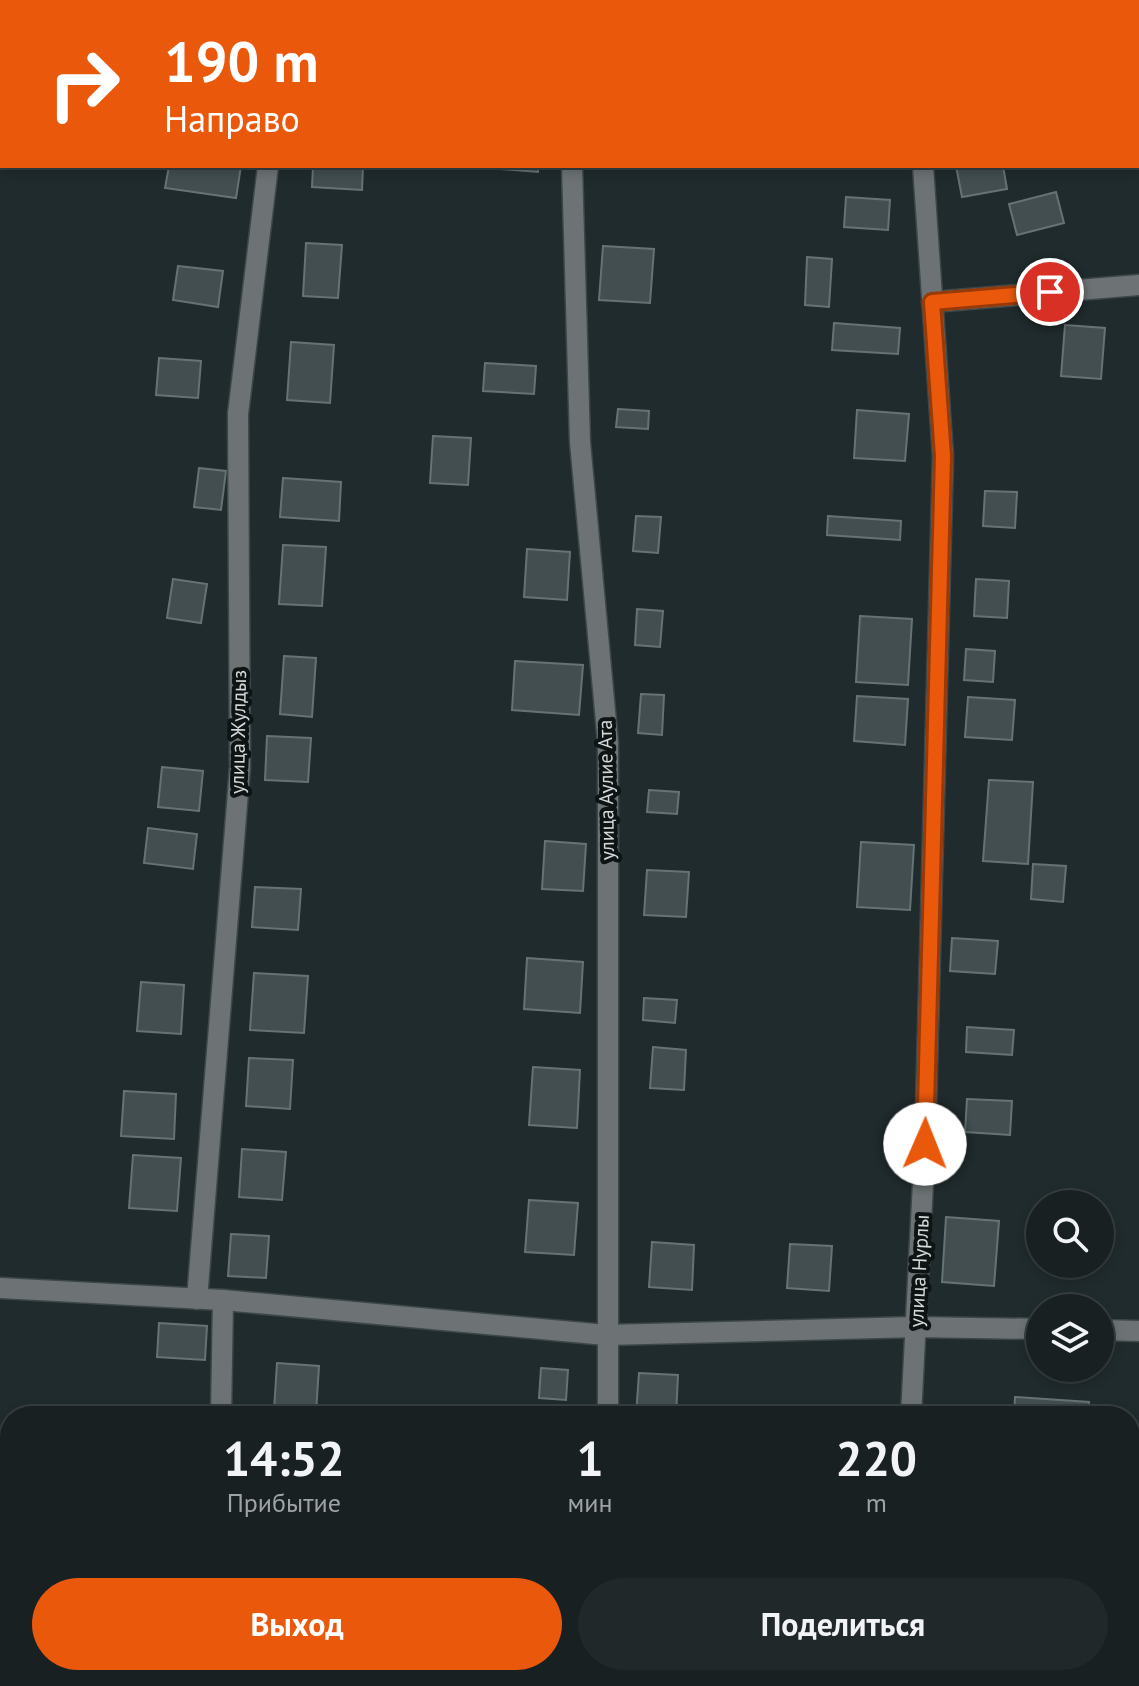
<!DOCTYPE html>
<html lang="ru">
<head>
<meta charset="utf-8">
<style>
  :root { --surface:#182022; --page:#21282a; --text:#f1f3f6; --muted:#9fa3a5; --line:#363e40; --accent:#ea580c }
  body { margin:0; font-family:"PT Sans",sans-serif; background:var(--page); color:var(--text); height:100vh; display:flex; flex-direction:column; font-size:30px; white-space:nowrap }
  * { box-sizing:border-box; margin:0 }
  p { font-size:26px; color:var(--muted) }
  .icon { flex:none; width:44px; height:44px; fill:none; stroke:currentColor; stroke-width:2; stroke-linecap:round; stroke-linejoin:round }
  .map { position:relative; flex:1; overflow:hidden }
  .side { position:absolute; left:0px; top:1406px; width:1140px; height:280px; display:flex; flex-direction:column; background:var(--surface); border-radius:32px 32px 0 0; box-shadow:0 4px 12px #0003,0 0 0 2px var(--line) }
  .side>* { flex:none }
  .hud { position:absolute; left:0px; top:0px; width:1140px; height:168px; box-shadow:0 4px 12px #0003,0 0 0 2px var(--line); background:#ea580c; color:#fff; overflow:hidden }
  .buttons { position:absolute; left:1026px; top:1190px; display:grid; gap:16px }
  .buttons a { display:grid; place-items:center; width:88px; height:88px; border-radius:50%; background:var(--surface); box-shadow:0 4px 12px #0003,0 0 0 2px var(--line); font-size:40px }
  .pin { position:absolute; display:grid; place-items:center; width:68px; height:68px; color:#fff; margin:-34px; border:4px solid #fff; border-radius:50%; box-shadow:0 2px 8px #0007 }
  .me { position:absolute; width:88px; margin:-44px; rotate:1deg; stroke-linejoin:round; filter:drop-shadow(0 0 6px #0008) }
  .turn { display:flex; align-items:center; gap:28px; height:168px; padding:0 32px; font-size:36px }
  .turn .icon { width:104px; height:104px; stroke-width:2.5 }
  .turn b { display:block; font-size:56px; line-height:68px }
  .eta { display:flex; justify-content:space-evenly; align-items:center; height:136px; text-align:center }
  .eta b { font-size:48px; font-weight:600; line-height:56px }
  .primary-button { display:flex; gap:16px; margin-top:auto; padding:16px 32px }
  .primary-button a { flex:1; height:92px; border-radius:48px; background:var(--accent); color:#fff; font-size:32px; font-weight:600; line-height:92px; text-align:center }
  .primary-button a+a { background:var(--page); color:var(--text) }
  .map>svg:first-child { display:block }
</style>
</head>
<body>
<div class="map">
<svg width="1139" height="1686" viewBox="0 0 1139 1686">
  <rect width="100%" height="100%" fill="#202b2d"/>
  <g fill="#424e50" stroke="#667375" stroke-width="2">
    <polygon points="169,166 241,166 236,198 165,188"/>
    <polygon points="313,166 363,166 362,190 312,187"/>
    <polygon points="490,166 538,166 538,172 489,168"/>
    <polygon points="956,166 1003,166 1007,189 962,197"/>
    <polygon points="1056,192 1064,223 1017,235 1009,204"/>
    <polygon points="846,197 890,200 888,230 844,227"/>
    <polygon points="306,243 342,245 338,298 303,296"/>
    <polygon points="603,246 654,249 650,303 599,300"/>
    <polygon points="807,257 832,259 829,307 805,305"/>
    <polygon points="178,266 223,271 218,307 173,300"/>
    <polygon points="834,323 900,328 898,354 832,350"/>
    <polygon points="1065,325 1105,328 1101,379 1061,376"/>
    <polygon points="291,342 334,345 330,403 287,400"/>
    <polygon points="159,358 201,361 198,398 156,395"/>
    <polygon points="485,363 536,366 534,394 483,391"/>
    <polygon points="618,409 649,411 648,429 616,427"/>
    <polygon points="857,410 909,414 905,461 854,458"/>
    <polygon points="433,436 471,438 468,485 430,483"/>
    <polygon points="199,468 226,471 221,510 194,507"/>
    <polygon points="283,478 341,482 339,521 280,517"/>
    <polygon points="985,491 1017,492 1015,528 983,526"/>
    <polygon points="636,516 661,517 658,553 633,551"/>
    <polygon points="828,516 901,521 900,540 827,535"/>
    <polygon points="283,545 326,547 322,606 279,604"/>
    <polygon points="527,549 570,552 567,600 524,597"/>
    <polygon points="173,579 207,584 201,623 167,618"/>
    <polygon points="976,579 1009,581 1007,618 974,616"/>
    <polygon points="637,609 663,611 660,647 635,645"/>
    <polygon points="860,616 912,619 908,685 856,682"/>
    <polygon points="966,649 995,651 993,682 964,680"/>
    <polygon points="284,656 316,658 312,717 280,714"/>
    <polygon points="515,661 583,665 579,715 512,710"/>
    <polygon points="641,694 664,695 662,735 638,733"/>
    <polygon points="857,696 908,699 905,745 854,741"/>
    <polygon points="968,697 1015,700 1012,740 965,737"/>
    <polygon points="267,736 311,738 308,782 265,780"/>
    <polygon points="162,767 203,771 199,811 158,807"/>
    <polygon points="989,780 1033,782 1028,864 983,861"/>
    <polygon points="649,790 679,792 677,814 647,812"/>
    <polygon points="148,828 197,834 193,869 144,863"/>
    <polygon points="545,841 586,844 583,891 542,889"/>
    <polygon points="861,842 914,845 910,910 857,907"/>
    <polygon points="1033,864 1066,866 1063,902 1031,899"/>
    <polygon points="647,870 689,872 686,917 644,915"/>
    <polygon points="255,887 301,889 298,930 252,927"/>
    <polygon points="952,938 998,941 995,974 950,971"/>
    <polygon points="527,958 583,962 580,1013 524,1009"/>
    <polygon points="254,973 308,976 304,1033 250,1030"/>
    <polygon points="141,982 184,985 181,1034 137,1031"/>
    <polygon points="644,998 677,1000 675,1023 643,1020"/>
    <polygon points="967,1027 1014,1030 1012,1055 966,1052"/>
    <polygon points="653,1047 686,1050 684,1090 650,1088"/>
    <polygon points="249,1058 293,1060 290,1109 246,1106"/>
    <polygon points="533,1067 580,1070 577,1128 529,1125"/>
    <polygon points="124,1091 176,1094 174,1139 121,1136"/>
    <polygon points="967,1099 1012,1101 1010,1135 965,1132"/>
    <polygon points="242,1149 286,1152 282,1200 239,1197"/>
    <polygon points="133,1155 181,1158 177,1211 129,1208"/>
    <polygon points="529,1200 578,1203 574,1255 525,1252"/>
    <polygon points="946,1217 999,1221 994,1286 942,1282"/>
    <polygon points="231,1234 269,1236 266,1278 228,1276"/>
    <polygon points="652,1242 694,1245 692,1290 649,1287"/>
    <polygon points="790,1244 832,1246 829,1291 787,1288"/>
    <polygon points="159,1323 207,1326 205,1360 157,1357"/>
    <polygon points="277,1363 319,1366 316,1413 274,1410"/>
    <polygon points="541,1368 568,1370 566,1400 539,1398"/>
    <polygon points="639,1373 678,1375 676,1416 636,1416"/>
    <polygon points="1015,1397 1089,1402 1088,1416 1014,1416"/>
    <polygon points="512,1676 573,1676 572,1686 511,1686"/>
    <polygon points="736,1676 781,1676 780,1686 736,1686"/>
    <polygon points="124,1677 185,1681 184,1686 123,1686"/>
  </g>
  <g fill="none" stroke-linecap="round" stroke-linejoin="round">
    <g stroke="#3d4749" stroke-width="23">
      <g id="minor">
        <polyline points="565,0 565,2"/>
        <polyline points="912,0 912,2"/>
        <polyline points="276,2 276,0"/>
        <polyline points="572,166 580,442 608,743 608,1416"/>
        <polyline points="932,302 1139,285"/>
        <polyline points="0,1288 223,1300 606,1335 916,1327 1040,1329"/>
        <polyline points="197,1299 240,767 238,414 268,166"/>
        <polyline points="1100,1330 1139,1331"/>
        <polyline points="221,1416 223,1300"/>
        <polyline points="911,1416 925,1144 943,456 923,166"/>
        <polyline points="216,1686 216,1676"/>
        <polyline points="609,1686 609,1676"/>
        <polyline points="900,1686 900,1676"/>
      </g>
    </g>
    <use href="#minor" stroke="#6d7374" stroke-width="20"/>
  </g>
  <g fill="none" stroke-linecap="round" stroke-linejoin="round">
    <g stroke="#983908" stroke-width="20">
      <polyline id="route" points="925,1144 943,456 932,302 1050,292"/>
    </g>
    <use href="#route" stroke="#ea580c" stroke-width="14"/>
  </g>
  <g text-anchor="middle" stroke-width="8" stroke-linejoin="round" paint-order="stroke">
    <g font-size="20" fill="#d3dadb" stroke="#0e1313">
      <text transform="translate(238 732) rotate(-89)" y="7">улица Жулдыз</text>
      <text transform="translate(606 790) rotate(-91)" y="7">улица Аулие Ата</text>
      <text transform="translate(919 1271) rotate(-87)" y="7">улица Нурлы</text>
    </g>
  </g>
</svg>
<div class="buttons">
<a><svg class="icon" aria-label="search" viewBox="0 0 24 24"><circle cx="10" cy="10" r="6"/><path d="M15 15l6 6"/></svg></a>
<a><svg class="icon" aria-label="layers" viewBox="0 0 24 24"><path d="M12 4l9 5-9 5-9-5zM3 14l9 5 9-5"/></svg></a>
</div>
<div class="pin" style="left:1050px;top:292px;background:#d93025"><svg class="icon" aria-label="arrive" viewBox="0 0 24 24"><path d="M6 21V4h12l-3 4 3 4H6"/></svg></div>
<svg class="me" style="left:925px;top:1144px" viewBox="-20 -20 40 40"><circle r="19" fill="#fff"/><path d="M0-13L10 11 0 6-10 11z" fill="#ea580c"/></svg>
<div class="hud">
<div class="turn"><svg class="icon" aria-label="right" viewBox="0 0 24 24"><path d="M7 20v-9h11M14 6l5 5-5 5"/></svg><div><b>190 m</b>Направо</div></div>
</div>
<section class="side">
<div class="eta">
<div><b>14:52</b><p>Прибытие</p></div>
<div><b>1</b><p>мин</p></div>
<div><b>220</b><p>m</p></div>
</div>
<div class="primary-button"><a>Выход</a><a>Поделиться</a></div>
</section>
</div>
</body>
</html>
